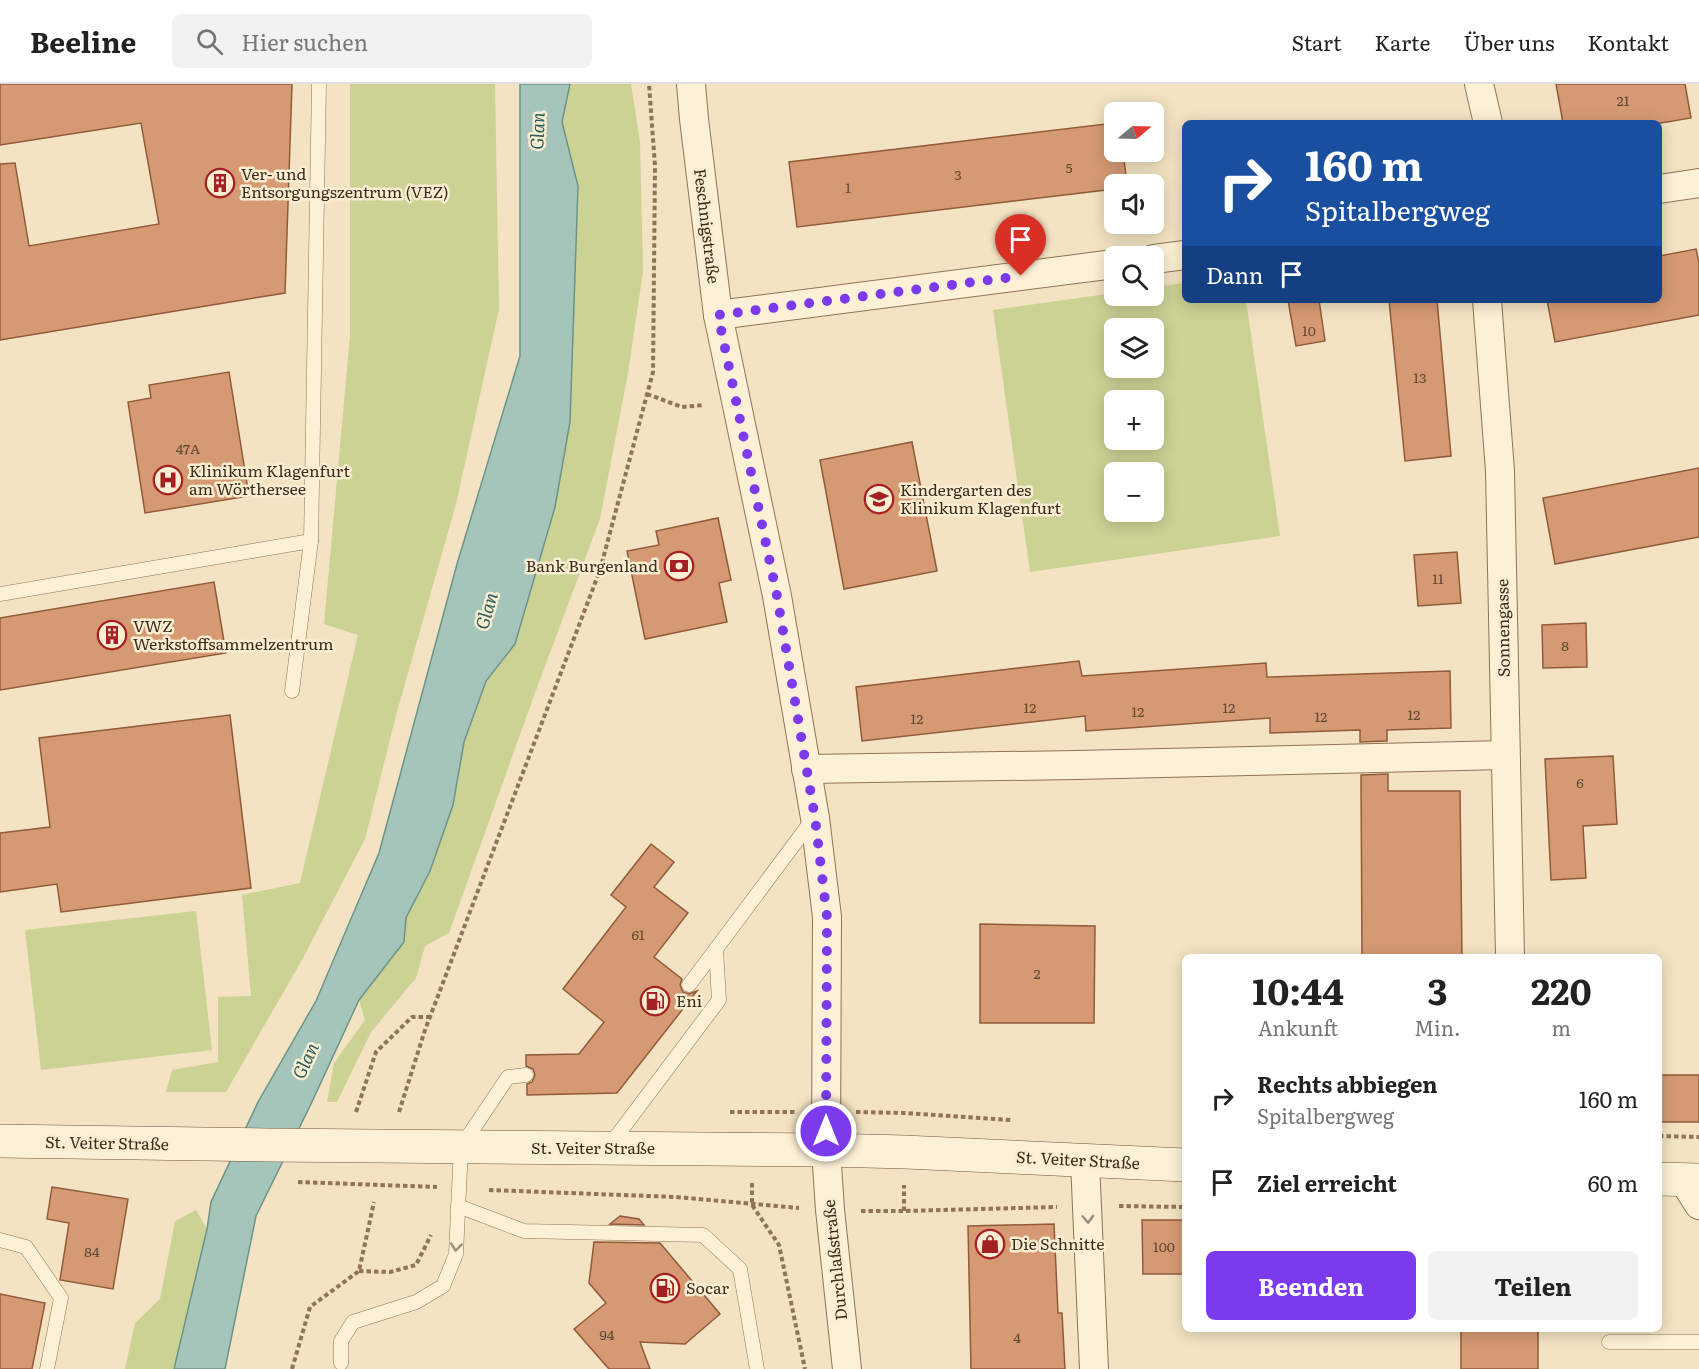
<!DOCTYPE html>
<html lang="de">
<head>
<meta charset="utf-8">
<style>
  :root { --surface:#fff; --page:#f2f2f2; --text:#222; --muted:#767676; --line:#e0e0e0; --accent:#7c3aed }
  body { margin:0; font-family:Literata,serif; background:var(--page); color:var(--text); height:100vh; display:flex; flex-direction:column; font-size:22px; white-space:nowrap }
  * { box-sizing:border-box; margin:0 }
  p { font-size:20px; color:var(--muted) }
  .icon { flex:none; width:33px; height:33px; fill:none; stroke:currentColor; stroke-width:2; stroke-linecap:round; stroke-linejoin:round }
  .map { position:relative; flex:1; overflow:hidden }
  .side { position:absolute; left:1182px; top:870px; width:480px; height:378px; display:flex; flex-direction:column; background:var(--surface); border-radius:9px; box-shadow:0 3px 15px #0003 }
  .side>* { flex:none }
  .top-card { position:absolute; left:1182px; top:36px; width:480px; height:183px; border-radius:9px; box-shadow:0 3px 15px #0003; background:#1a4fa0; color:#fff; overflow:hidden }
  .needle { width:39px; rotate:71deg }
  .fabs { position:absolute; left:1104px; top:18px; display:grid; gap:12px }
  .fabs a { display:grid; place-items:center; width:60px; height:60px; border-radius:9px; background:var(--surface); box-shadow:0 3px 15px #0003; font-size:30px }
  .pin { position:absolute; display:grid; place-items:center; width:51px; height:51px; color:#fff; margin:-62px -26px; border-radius:50% 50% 50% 0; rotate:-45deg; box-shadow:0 0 6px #0007 }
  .pin .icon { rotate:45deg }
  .me { position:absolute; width:66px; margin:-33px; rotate:0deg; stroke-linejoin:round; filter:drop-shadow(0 0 4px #0008) }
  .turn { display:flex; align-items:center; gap:21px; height:126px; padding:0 24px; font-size:27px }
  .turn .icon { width:78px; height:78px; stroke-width:2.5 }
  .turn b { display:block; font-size:42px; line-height:51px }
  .then { display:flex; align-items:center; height:57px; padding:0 24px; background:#0003; gap:12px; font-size:22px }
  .eta { display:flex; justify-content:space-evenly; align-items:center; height:102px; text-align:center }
  .eta b { font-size:36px; font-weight:700; line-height:42px }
  .action { display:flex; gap:12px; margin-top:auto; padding:12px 24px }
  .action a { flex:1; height:69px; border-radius:9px; background:var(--accent); color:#fff; font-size:24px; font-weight:700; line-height:69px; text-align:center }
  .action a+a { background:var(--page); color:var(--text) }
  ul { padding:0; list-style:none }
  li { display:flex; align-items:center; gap:18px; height:84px; padding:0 24px }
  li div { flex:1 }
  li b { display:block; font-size:22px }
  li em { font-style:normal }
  header { display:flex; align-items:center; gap:36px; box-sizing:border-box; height:84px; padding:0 30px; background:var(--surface); border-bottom:2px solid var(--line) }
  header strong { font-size:28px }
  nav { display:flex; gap:33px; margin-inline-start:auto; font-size:21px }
  .search { width:420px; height:54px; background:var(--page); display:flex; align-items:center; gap:15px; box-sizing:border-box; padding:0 21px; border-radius:9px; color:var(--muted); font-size:22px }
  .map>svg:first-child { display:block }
</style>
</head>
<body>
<header>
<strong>Beeline</strong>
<div class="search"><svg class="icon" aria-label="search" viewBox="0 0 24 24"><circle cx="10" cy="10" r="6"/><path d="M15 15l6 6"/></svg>Hier suchen</div>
<nav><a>Start</a><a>Karte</a><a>Über uns</a><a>Kontakt</a></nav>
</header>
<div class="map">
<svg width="1699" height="1285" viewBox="0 0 1699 1285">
  <rect width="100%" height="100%" fill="#f3e3c2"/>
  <g fill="#ccd294" fill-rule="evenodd">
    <polygon points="350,0 495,0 499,225 456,420 395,635 365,755 302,876 226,1008 166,1008 172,986 218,978 218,913 251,912 242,811 300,799 358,551 324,540 350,252"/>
    <polygon points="570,0 631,0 640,58 643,188 628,289 600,435 535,609 449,849 425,862 416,894 371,948 337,1018 327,1018 334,979 365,936 359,916 404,858 406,834 430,787 453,721 464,658 486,597 515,560 554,423 570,338 578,102 562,38"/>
    <path d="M1185,199V216H1246L1280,452L1030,488L993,226L1114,209V212H1154V203ZM1114,244H1154V284H1114ZM1114,316H1154V356H1114ZM1114,388H1154V428H1114Z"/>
    <polygon points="196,827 212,966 41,986 25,846"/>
    <polygon points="196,1126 207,1145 174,1285 125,1285 135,1239 160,1215 175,1137"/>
  </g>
  <polygon fill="#a5c5bb" stroke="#6a9489" stroke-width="1.5" points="520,0 570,0 562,38 578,102 570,338 555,423 515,560 486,597 464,658 453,721 430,787 406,834 404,858 359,916 311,1020 256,1132 225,1285 174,1285 207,1145 211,1118 258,1018 316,917 379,769 457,480 520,272"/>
  <g fill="#d59a74" stroke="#915b3a" stroke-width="1.5">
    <polygon points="0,0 292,0 285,209 0,256 0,80 15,79 29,162 159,140 141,39 0,61"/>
    <polygon points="1556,0 1685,0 1691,34 1661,39 1563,39"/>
    <polygon points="1114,39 1114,68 1123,68 1127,100 1114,100 1114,105 797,143 789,78"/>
    <polygon points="1696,165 1699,179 1699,231 1555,258 1547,216 1659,216 1659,172"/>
    <polygon points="1288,216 1319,216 1325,257 1296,262"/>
    <polygon points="1389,216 1437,216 1451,372 1405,377"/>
    <polygon points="229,288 249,412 145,429 128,318 151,314 149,301"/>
    <polygon points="912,358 937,487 844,505 820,376"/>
    <polygon points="1699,384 1699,453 1555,480 1543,414"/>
    <polygon points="718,434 731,496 719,499 727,538 645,555 627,467 659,461 656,447"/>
    <polygon points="1457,468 1461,519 1418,522 1414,471"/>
    <polygon points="214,498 226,569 0,606 0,534"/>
    <polygon points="1586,539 1587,583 1543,584 1542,541"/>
    <polygon points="1079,577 1082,592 1266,579 1267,593 1450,587 1451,644 1387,646 1387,657 1360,658 1360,646 1270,649 1270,634 1086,647 1085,632 862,657 856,603"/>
    <polygon points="230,631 251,804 61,828 57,800 0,808 0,749 50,743 39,654"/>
    <polygon points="1613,672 1617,740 1583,742 1586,794 1551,796 1545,675"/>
    <polygon points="1388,690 1388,707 1460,707 1462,873 1362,873 1361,691"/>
    <polygon points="651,760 674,778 654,803 688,829 654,873 682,895 680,901 683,908 689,910 697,907 617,1009 527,1011 527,1000 532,998 535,991 533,985 526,982 526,971 579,970 604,938 563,905 626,823 611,811"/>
    <polygon points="980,840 1095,842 1094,939 980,939"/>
    <rect x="1659" y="991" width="40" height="47"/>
    <polygon points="52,1103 128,1115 113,1205 60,1196 69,1139 47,1135"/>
    <polygon points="620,1132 639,1135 644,1141 610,1140"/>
    <polygon points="1142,1136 1185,1136 1185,1190 1143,1190"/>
    <polygon points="1054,1140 1058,1229 1062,1229 1065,1285 971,1285 968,1142"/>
    <polygon points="594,1158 660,1159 720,1230 685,1260 640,1258 650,1285 609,1285 574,1245 606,1219 589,1199"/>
    <polygon points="0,1210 45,1219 32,1285 0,1285"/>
    <rect x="1461" y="1245" width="77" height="40"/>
  </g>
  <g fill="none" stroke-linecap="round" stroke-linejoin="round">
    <g stroke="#8f7457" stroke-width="15">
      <g id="service">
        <polyline points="0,510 311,457"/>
        <polyline points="292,607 311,457 319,0"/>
        <polyline points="689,901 716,865"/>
        <polyline points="610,1061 719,916 716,865 813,735"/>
        <polyline points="458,1122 524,1147 703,1151 740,1185 757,1285"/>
        <polyline points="0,1156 26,1163 61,1214 47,1285"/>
        <polyline points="1609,1258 1699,1258"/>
        <polyline points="341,1279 341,1257 353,1238 416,1218 443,1202 456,1170 461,1063 508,993 526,991"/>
      </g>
    </g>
    <g stroke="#8f7457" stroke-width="30">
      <g id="minor">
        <polyline points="691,0 694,35 718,231 777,512 815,734 827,833 826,1066 830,1126 847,1285"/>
        <polyline points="1479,0 1488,39"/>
        <polyline points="1659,105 1699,99"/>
        <polyline points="1154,175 1185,171"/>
        <polyline points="1487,216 1500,387 1510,873"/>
        <polyline points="718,231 1114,180"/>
        <polyline points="806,685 1076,681 1505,671"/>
        <polyline points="1085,1077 1094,1285"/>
        <polyline points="1683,1096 1699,1121"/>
      </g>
    </g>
    <g stroke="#71543a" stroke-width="34">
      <g id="secondary">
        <polyline points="0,1057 268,1061 826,1066 905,1068 1185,1081"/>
        <polyline points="1659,1095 1699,1096"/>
      </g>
    </g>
    <g stroke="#8f7457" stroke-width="4" stroke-dasharray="4.5 3" stroke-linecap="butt">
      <polyline points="647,310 682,323 704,321"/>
      <polyline points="356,1028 376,968 412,933 430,933"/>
      <polyline points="399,1028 425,946 600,486 653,288 655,82 649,0"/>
      <polyline points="730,1028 795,1028"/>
      <polyline points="856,1028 904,1029 1011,1036"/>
      <polyline points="1659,1052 1699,1053"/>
      <polyline points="298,1098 437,1103"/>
      <polyline points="752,1099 752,1121 779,1161 805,1285"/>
      <polyline points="489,1106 676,1113 799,1124"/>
      <polyline points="1119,1122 1185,1123"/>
      <polyline points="861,1127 904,1127 1057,1123"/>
      <polyline points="904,1127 904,1101"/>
      <polyline points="359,1187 390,1188 416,1181 431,1151"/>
      <polyline points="292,1285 310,1223 359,1187 374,1118"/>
    </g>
    <use href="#service" stroke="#fcf0d6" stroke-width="14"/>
    <use href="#minor" stroke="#fcf0d6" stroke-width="28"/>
    <use href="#secondary" stroke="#fcf0d6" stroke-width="33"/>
  </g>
  <defs><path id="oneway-chevron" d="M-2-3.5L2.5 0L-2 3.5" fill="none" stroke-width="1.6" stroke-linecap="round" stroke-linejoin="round" transform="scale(1.5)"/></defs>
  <g stroke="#9c8e7a">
    <use href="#oneway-chevron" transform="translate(1088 1135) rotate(88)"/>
    <use href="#oneway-chevron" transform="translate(456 1163) rotate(96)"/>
  </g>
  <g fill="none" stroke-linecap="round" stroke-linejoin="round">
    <polyline stroke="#7c3aed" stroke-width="10" stroke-dasharray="0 18" points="826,1047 827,833 815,734 777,512 718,231 1021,192"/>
  </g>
  <defs>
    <g id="building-ring" transform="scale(1.5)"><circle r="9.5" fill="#f9edd2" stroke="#a52023" stroke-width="1.5"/><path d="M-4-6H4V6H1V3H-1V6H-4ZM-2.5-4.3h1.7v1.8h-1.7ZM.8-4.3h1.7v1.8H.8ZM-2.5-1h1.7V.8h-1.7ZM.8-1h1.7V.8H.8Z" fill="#a52023"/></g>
    <g id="hospital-ring" transform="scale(1.5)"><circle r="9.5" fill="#f9edd2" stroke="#a52023" stroke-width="1.5"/><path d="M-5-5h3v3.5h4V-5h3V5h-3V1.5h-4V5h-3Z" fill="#a52023"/></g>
    <g id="school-ring" transform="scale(1.5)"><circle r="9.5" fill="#f9edd2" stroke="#a52023" stroke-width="1.5"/><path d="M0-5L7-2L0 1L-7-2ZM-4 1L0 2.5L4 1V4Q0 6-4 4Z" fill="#a52023"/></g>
    <g id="bank-ring" transform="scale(1.5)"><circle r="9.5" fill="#f9edd2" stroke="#a52023" stroke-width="1.5"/><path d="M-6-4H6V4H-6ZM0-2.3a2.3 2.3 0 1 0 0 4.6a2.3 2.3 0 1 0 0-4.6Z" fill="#a52023"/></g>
    <g id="fuel-ring" transform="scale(1.5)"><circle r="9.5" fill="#f9edd2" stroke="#a52023" stroke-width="1.5"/><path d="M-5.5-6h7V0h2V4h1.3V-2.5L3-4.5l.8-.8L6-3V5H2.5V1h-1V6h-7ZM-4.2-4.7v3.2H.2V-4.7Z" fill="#a52023"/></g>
    <g id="shop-ring" transform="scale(1.5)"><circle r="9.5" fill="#f9edd2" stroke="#a52023" stroke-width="1.5"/><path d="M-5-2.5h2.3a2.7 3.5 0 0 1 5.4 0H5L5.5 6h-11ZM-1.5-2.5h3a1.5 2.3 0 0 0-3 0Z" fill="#a52023"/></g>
  </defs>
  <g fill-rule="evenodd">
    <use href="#building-ring" x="220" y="99"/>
    <use href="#hospital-ring" x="168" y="396"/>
    <use href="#school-ring" x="879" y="415"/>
    <use href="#bank-ring" x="679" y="482"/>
    <use href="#building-ring" x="112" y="551"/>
    <use href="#fuel-ring" x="655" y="917"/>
    <use href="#shop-ring" x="990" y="1160"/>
    <use href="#fuel-ring" x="665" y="1204"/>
  </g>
  <g text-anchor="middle" stroke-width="5" stroke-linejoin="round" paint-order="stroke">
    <g font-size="14" fill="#634833">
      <text x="1623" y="22">21</text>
      <text x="1069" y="89">5</text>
      <text x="958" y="96">3</text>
      <text x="848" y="109">1</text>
      <text x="1309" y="252">10</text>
      <text x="1420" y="299">13</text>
      <text x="188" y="370">47A</text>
      <text x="1438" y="500">11</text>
      <text x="1565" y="567">8</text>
      <text x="1030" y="629">12</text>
      <text x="1229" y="629">12</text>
      <text x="1138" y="633">12</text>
      <text x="1414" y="636">12</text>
      <text x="1321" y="638">12</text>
      <text x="917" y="640">12</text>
      <text x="1580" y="704">6</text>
      <text x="638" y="856">61</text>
      <text x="1037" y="895">2</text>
      <text x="1164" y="1168">100</text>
      <text x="92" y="1173">84</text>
      <text x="607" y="1256">94</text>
      <text x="1017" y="1259">4</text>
    </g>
    <g font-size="16" fill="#3d2c1d" stroke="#f9edd2" text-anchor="start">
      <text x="241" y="96">Ver- und<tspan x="241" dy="18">Entsorgungszentrum (VEZ)</tspan></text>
      <text x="189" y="393">Klinikum Klagenfurt<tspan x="189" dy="18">am Wörthersee</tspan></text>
      <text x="900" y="412">Kindergarten des<tspan x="900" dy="18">Klinikum Klagenfurt</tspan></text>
      <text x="658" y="488" text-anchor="end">Bank Burgenland</text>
      <text x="133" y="548">VWZ<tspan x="133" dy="18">Werkstoffsammelzentrum</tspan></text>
      <text x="676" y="923">Eni</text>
      <text x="1011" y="1166">Die Schnitte</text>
      <text x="686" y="1210">Socar</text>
    </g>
    <g font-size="16" fill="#3d2c1d" stroke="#f9edd2">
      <text transform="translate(707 142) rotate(83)" y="6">Feschnigstraße</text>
      <text transform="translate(1503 544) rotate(-91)" y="6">Sonnengasse</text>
      <text transform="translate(107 1059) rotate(1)" y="6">St. Veiter Straße</text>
      <text x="593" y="1070">St. Veiter Straße</text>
      <text transform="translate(1078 1076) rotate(3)" y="6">St. Veiter Straße</text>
      <text transform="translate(835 1176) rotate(-96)" y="6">Durchlaßstraße</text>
    </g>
    <g font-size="18" font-style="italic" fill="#2a5e5a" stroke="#f9edd2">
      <text transform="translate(538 47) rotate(-88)" y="6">Glan</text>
      <text transform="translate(487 527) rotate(-74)" y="6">Glan</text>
      <text transform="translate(306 977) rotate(-65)" y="6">Glan</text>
    </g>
  </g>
</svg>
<div class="fabs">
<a><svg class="needle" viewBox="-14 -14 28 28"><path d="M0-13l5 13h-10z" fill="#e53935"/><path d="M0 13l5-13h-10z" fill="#767676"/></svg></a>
<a><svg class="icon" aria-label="sound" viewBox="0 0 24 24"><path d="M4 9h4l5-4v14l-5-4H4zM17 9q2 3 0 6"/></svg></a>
<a><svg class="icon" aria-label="search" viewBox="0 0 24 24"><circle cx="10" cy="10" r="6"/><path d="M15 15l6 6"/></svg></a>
<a><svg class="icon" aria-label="layers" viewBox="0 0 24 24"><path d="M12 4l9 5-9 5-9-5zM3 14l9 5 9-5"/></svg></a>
<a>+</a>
<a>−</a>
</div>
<div class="pin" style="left:1021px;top:192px;background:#d93025"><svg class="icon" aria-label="arrive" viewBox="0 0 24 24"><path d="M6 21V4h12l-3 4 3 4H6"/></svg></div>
<svg class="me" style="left:826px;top:1047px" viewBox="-20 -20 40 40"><circle r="17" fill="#7c3aed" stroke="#fff" stroke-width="3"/><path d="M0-11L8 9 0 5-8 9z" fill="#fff"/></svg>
<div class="top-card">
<div class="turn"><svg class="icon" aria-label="right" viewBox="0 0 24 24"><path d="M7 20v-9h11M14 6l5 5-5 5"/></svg><div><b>160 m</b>Spitalbergweg</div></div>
<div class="then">Dann<svg class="icon" aria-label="arrive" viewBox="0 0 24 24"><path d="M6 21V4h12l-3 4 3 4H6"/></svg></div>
</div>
<section class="side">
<div class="eta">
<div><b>10:44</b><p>Ankunft</p></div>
<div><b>3</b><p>Min.</p></div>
<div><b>220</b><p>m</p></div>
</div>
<ul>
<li><svg class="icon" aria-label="right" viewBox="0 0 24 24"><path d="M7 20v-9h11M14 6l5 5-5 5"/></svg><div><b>Rechts abbiegen</b><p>Spitalbergweg</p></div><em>160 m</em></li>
<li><svg class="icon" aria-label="arrive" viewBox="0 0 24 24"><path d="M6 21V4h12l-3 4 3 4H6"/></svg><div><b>Ziel erreicht</b></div><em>60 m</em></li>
</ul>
<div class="action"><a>Beenden</a><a>Teilen</a></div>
</section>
</div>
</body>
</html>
